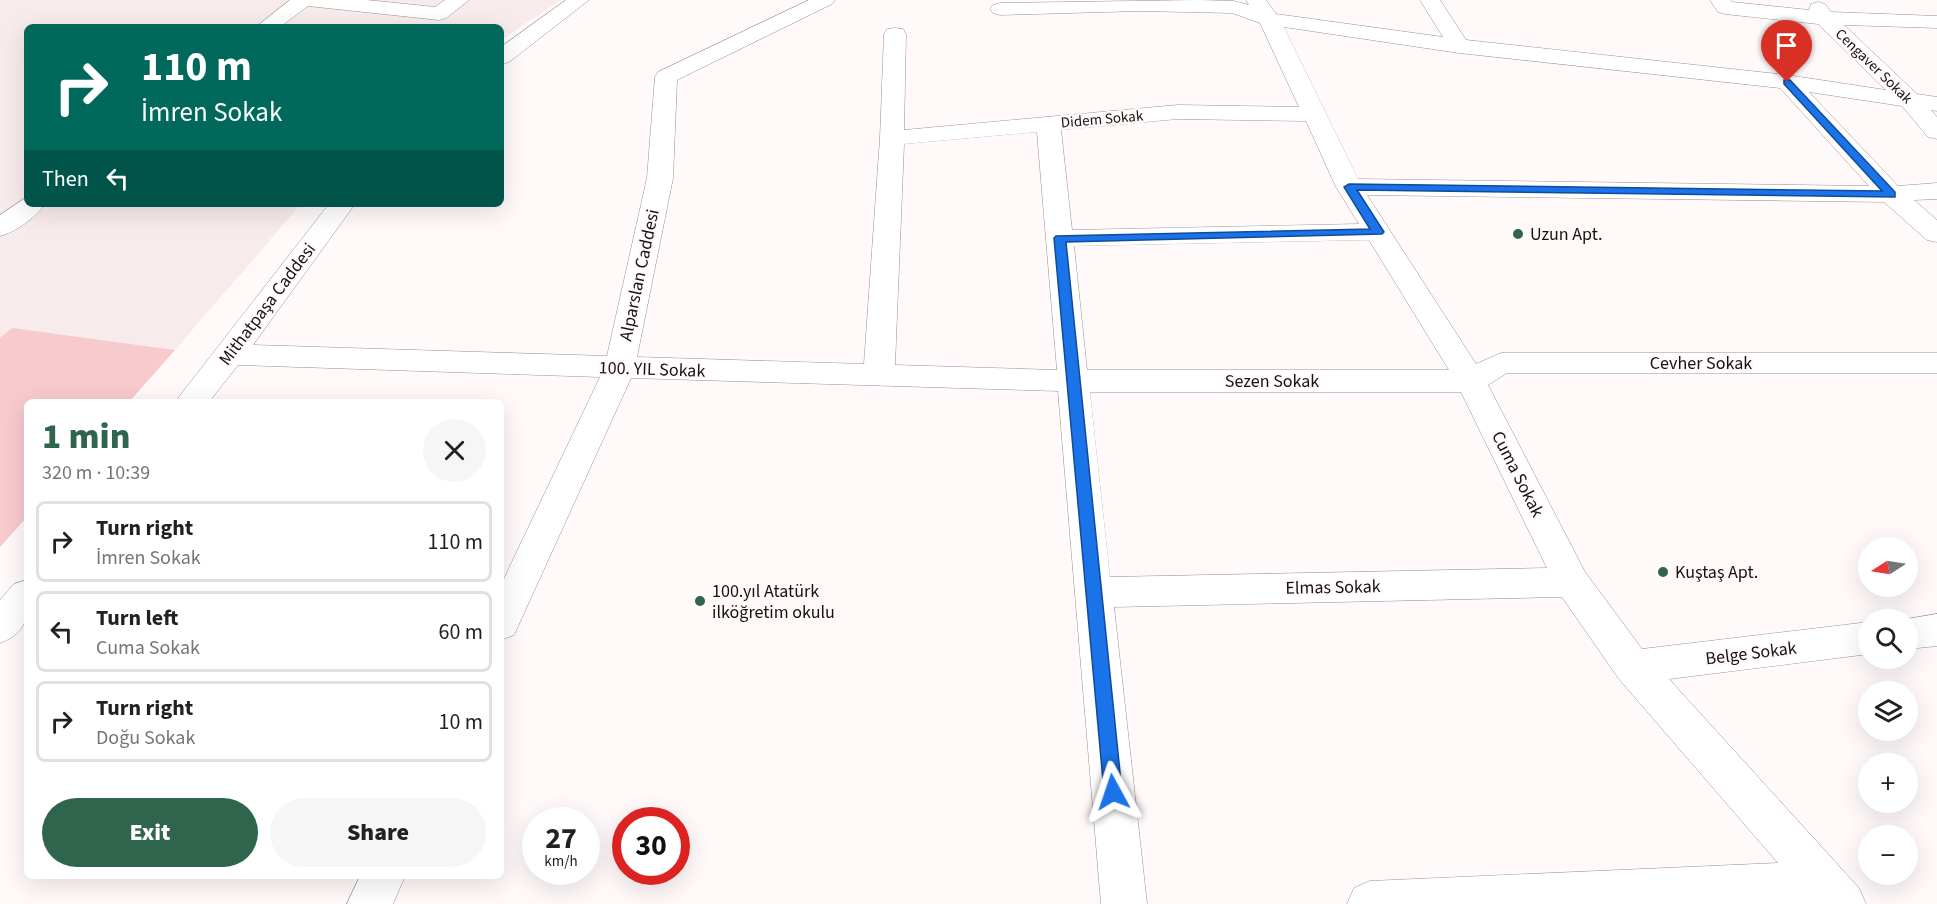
<!DOCTYPE html>
<html lang="en">
<head>
<meta charset="utf-8">
<style>
  :root { --surface:#fff; --page:#f6f6f6; --text:#202124; --muted:#757577; --line:#e0e0e0; --accent:#2e654c }
  body { margin:0; font-family:"Source Sans 3",sans-serif; background:var(--page); color:var(--text); height:100vh; display:flex; flex-direction:column; font-size:22px; white-space:nowrap }
  * { box-sizing:border-box; margin:0 }
  p { font-size:20px; color:var(--muted) }
  .icon { flex:none; width:33px; height:33px; fill:none; stroke:currentColor; stroke-width:2; stroke-linecap:round; stroke-linejoin:round }
  .map { position:relative; flex:1; overflow:hidden }
  .drawer { position:absolute; left:24px; top:399px; width:480px; height:480px; display:flex; flex-direction:column; background:var(--surface); border-radius:9px; box-shadow:0 6px 24px #0002 }
  .drawer>* { flex:none }
  .guide { position:absolute; left:24px; top:24px; width:480px; height:183px; border-radius:9px; box-shadow:0 6px 24px #0002; background:#00695c; color:#fff; overflow:hidden }
  .needle { width:39px; rotate:258deg }
  .fabs { position:absolute; left:1858px; top:537px; display:grid; gap:12px }
  .fabs a { display:grid; place-items:center; width:60px; height:60px; border-radius:50%; background:var(--surface); box-shadow:0 6px 24px #0002; font-size:30px }
  .speed { position:absolute; left:522px; top:807px; display:flex; gap:12px; font-size:30px; font-weight:700; text-align:center }
  .speed>* { display:grid; place-content:center; width:78px; height:78px; border-radius:50%; background:var(--surface); box-shadow:0 6px 24px #0002; line-height:1 }
  .speed small { font-size:15px; font-weight:400 }
  .speed .limit { border:9px solid #d22; background:#fff; color:#111 }
  .pin { position:absolute; display:grid; place-items:center; width:51px; height:51px; color:#fff; margin:-62px -26px; border-radius:50% 50% 50% 0; rotate:-45deg; box-shadow:0 0 6px #0007 }
  .pin .icon { rotate:45deg }
  .me { position:absolute; width:66px; margin:-33px; rotate:355deg; stroke-linejoin:round; filter:drop-shadow(0 0 4px #0008) }
  .turn { display:flex; align-items:center; gap:21px; height:126px; padding:0 18px; font-size:27px }
  .turn .icon { width:78px; height:78px; stroke-width:2.5 }
  .turn b { display:block; font-size:42px; line-height:51px }
  .then { display:flex; align-items:center; height:57px; padding:0 18px; background:#0003; gap:12px; font-size:22px }
  .round { display:grid; place-items:center; flex:none; width:63px; height:63px; border-radius:32px; background:var(--page) }
  .overview { display:flex; align-items:center; justify-content:space-between; height:102px; padding:0 18px }
  h1 { font-size:36px; font-weight:800; line-height:45px; color:var(--accent) }
  .button { display:flex; gap:12px; margin-top:auto; padding:12px 18px }
  .button a { flex:1; height:69px; border-radius:36px; background:var(--accent); color:#fff; font-size:24px; font-weight:800; line-height:69px; text-align:center }
  .button a+a { background:var(--page); color:var(--text) }
  ul { padding:0; list-style:none }
  li { display:flex; align-items:center; gap:18px; height:81px; margin:0 12px 9px; padding:0 6px; border:3px solid var(--line); border-radius:9px }
  li div { flex:1 }
  li b { display:block; font-size:22px }
  li em { font-style:normal }
  .map>svg:first-child { display:block }
</style>
</head>
<body>
<div class="map">
<svg width="1937" height="904" viewBox="0 0 1937 904">
  <rect width="100%" height="100%" fill="#fff9fa"/>
  <polygon fill="#f8ebec" points="0,0 561,0 501,40 501,27 27,27 27,204 301,204 175,350 12,329 0,338"/>
  <polygon fill="#f7cace" points="12,328 175,350 129,402 27,402 27,517 0,547 0,338"/>
  <g fill="none" stroke-linecap="round" stroke-linejoin="round">
    <g stroke="#9b8f90" stroke-width="1">
      <g id="minor">
        <polygon points="290,0 367,0 435,7 445,0 469,0 446,18 439,20 308,6 280,27 256,27"/>
        <polygon points="566,0 589,0 509,62 501,64 501,47"/>
        <path d="M809,0H835L832,4L677,80L673,178L637,357L864,364L880,138L884,34L887,29L895,28L903,29L906,34L904,130L1178,105L1299,107L1260,23L1232,13L1140,11L1000,15L993,13L990,9L993,5L1000,3L1198,0L1234,1L1249,5L1246,0H1266L1276,14L1443,37L1420,0H1440L1466,40L1787,75L1886,90L1818,24L1725,14L1718,12L1710,0H1730L1732,2L1809,10L1811,4L1818,2L1825,4L1831,12L1937,16V28L1844,25L1917,94L1937,97V111L1931,110L1937,117V139L1928,137L1902,106L1809,92L1898,186L1937,183V199L1914,200L1937,220V242L1927,240L1884,202L1367,195L1476,364L1501,353H1937V373H1507L1488,385L1585,572L1642,649L1869,622V654L1669,679L1859,888L1866,904H1347L1354,888L1370,881L1778,863L1619,679L1562,597L1114,607L1147,904H1101L1058,391L631,378L514,635L501,640V585L600,377L238,365L209,402H175L329,204H355L253,345L607,356L647,178L655,77L658,72ZM1284,27L1459,53L1780,88L1869,186L1358,179ZM1178,119L1306,121L1336,187L1359,224L1072,230L1061,130ZM1037,132L1057,370L895,365L904,144ZM1369,240L1449,370H1087L1074,246ZM1090,392H1461L1547,568L1110,577Z"/>
        <path d="M27,197V204H45C36,217 16,232 0,236V215Z"/>
        <path d="M27,580C27,609 33,631 0,643V600L14,584Z"/>
        <polygon points="1937,614 1937,646 1908,649 1908,620 1901,620"/>
        <polygon points="360,876 405,876 393,904 347,904"/>
      </g>
    </g>
    <use href="#minor" fill="#fff" fill-rule="evenodd"/>
  </g>
  <polygon fill="#1a73e8" stroke="#114b97" stroke-width="1.5" points="1784,80 1790,80 1895,192 1895,197 1357,190 1384,232 1382,234 1066,242 1122,792 1119,798 1113,801 1107,798 1104,792 1054,238 1056,236 1370,229 1344,187 1349,184 1882,191 1784,84"/>
  <g fill="#2e654c" stroke="#fff9fa" stroke-width="2">
    <circle cx="1518" cy="234" r="6"/>
    <circle cx="1663" cy="572" r="6"/>
    <circle cx="700" cy="601" r="6"/>
  </g>
  <g text-anchor="middle" stroke-width="5" stroke-linejoin="round" paint-order="stroke">
    <g font-size="15" fill="#171313" stroke="#fff9fa">
      <text transform="translate(1874 66) rotate(44)" y="5">Cengaver Sokak</text>
      <text transform="translate(1102 119) rotate(-5)" y="5">Didem Sokak</text>
    </g>
    <g font-size="18" fill="#171313" stroke="#fff9fa" text-anchor="start">
      <text x="1530" y="240">Uzun Apt.</text>
      <text x="1675" y="578">Kuştaş Apt.</text>
      <text x="712" y="597">100.yıl Atatürk<tspan x="712" dy="21">ilköğretim okulu</tspan></text>
    </g>
    <g font-size="18" fill="#171313" stroke="#fff9fa">
      <text transform="translate(639 275) rotate(-78)" y="6">Alparslan Caddesi</text>
      <text transform="translate(267 304) rotate(-53)" y="6">Mithatpaşa Caddesi</text>
      <text x="1701" y="369">Cevher Sokak</text>
      <text transform="translate(652 369) rotate(2)" y="6">100. YIL Sokak</text>
      <text x="1272" y="387">Sezen Sokak</text>
      <text transform="translate(1518 474) rotate(63)" y="6">Cuma Sokak</text>
      <text transform="translate(1333 587) rotate(-1)" y="6">Elmas Sokak</text>
      <text transform="translate(1751 653) rotate(-7)" y="6">Belge Sokak</text>
    </g>
  </g>
</svg>
<div class="fabs">
<a><svg class="needle" viewBox="-14 -14 28 28"><path d="M0-13l5 13h-10z" fill="#e53935"/><path d="M0 13l5-13h-10z" fill="#757577"/></svg></a>
<a><svg class="icon" aria-label="search" viewBox="0 0 24 24"><circle cx="10" cy="10" r="6"/><path d="M15 15l6 6"/></svg></a>
<a><svg class="icon" aria-label="layers" viewBox="0 0 24 24"><path d="M12 4l9 5-9 5-9-5zM3 14l9 5 9-5"/></svg></a>
<a>+</a>
<a>−</a>
</div>
<div class="speed"><div>27<small>km/h</small></div><div class="limit">30</div></div>
<div class="pin" style="left:1787px;top:82px;background:#d93025"><svg class="icon" aria-label="arrive" viewBox="0 0 24 24"><path d="M6 21V4h12l-3 4 3 4H6"/></svg></div>
<svg class="me" style="left:1113px;top:792px" viewBox="-20 -20 40 40"><path d="M0-17L14 15 0 8-14 15z" fill="#1a73e8" stroke="#fff" stroke-width="4"/></svg>
<div class="guide">
<div class="turn"><svg class="icon" aria-label="right" viewBox="0 0 24 24"><path d="M7 20v-9h11M14 6l5 5-5 5"/></svg><div><b>110 m</b>İmren Sokak</div></div>
<div class="then">Then<svg class="icon" aria-label="left" viewBox="0 0 24 24"><path d="M17 20v-9H6M10 6l-5 5 5 5"/></svg></div>
</div>
<section class="drawer">
<div class="overview"><div><h1>1 min</h1><p>320 m · 10:39</p></div><a class="round"><svg class="icon" aria-label="close" viewBox="0 0 24 24"><path d="M6 6l12 12M18 6L6 18"/></svg></a></div>
<ul>
<li><svg class="icon" aria-label="right" viewBox="0 0 24 24"><path d="M7 20v-9h11M14 6l5 5-5 5"/></svg><div><b>Turn right</b><p>İmren Sokak</p></div><em>110 m</em></li>
<li><svg class="icon" aria-label="left" viewBox="0 0 24 24"><path d="M17 20v-9H6M10 6l-5 5 5 5"/></svg><div><b>Turn left</b><p>Cuma Sokak</p></div><em>60 m</em></li>
<li><svg class="icon" aria-label="right" viewBox="0 0 24 24"><path d="M7 20v-9h11M14 6l5 5-5 5"/></svg><div><b>Turn right</b><p>Doğu Sokak</p></div><em>10 m</em></li>
</ul>
<div class="button"><a>Exit</a><a>Share</a></div>
</section>
</div>
</body>
</html>
